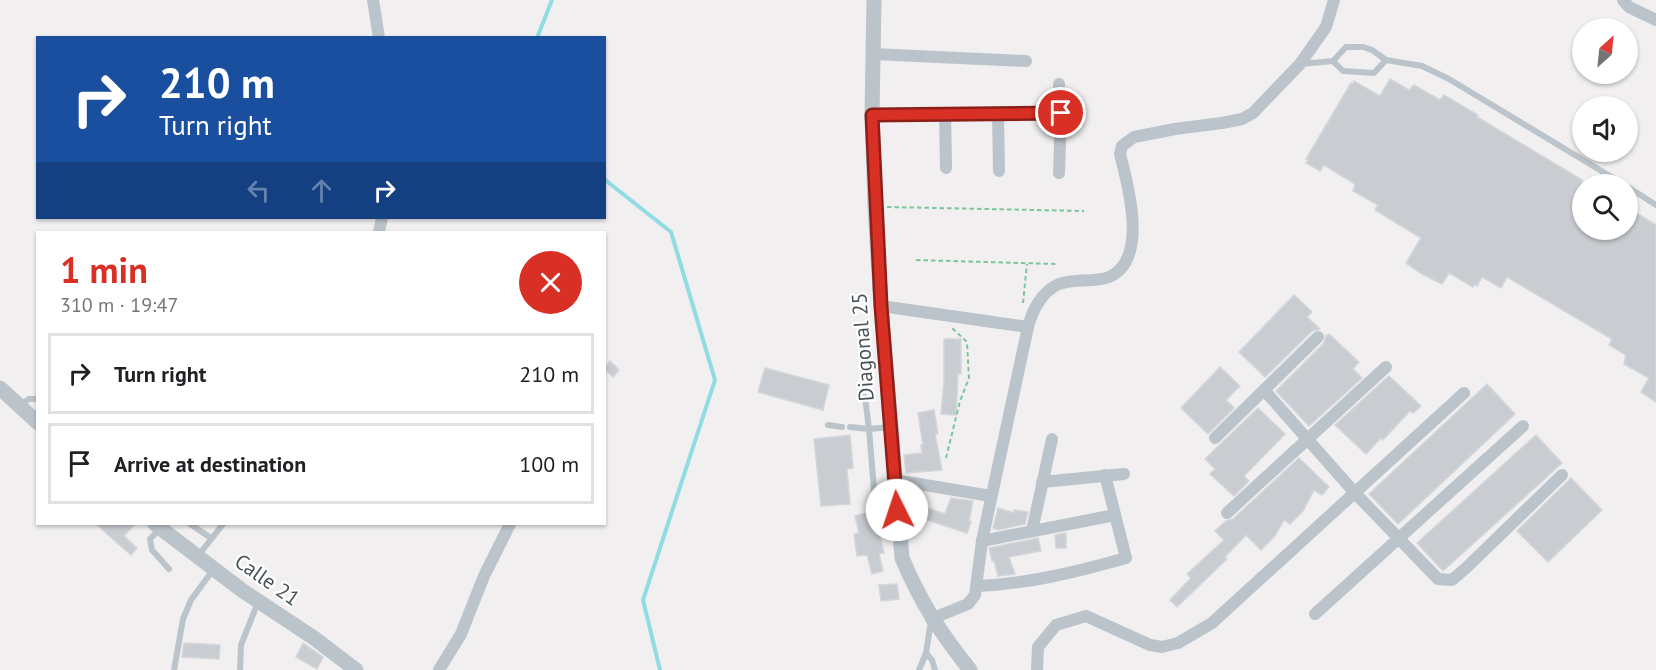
<!DOCTYPE html>
<html lang="en">
<head>
<meta charset="utf-8">
<style>
  :root { --surface:#fff; --page:#f6f6f6; --text:#202124; --muted:#757577; --line:#e0e0e0; --accent:#d93025 }
  body { margin:0; font-family:"PT Sans",sans-serif; background:var(--page); color:var(--text); height:100vh; display:flex; flex-direction:column; font-size:22px; white-space:nowrap }
  * { box-sizing:border-box; margin:0 }
  p { font-size:20px; color:var(--muted) }
  .icon { flex:none; width:33px; height:33px; fill:none; stroke:currentColor; stroke-width:2; stroke-linecap:round; stroke-linejoin:round }
  .map { position:relative; flex:1; overflow:hidden }
  .details { position:absolute; left:36px; top:231px; width:570px; height:294px; display:flex; flex-direction:column; background:var(--surface); border-radius:0px; box-shadow:0 2px 4px #0004 }
  .details>* { flex:none }
  .guide { position:absolute; left:36px; top:36px; width:570px; height:183px; border-radius:0px; box-shadow:0 2px 4px #0004; background:#1a4fa0; color:#fff; overflow:hidden }
  .needle { width:39px; rotate:27deg }
  .buttons { position:absolute; left:1572px; top:18px; display:grid; gap:12px }
  .buttons a { display:grid; place-items:center; width:66px; height:66px; border-radius:50%; background:var(--surface); box-shadow:0 2px 4px #0004; font-size:30px }
  .pin { position:absolute; display:grid; place-items:center; width:51px; height:51px; color:#fff; margin:-26px; border:3px solid #fff; border-radius:50%; box-shadow:0 2px 6px #0007 }
  .me { position:absolute; width:66px; margin:-33px; rotate:356deg; stroke-linejoin:round; filter:drop-shadow(0 0 4px #0008) }
  .turn { display:flex; align-items:center; gap:21px; height:126px; padding:0 24px; font-size:27px }
  .turn .icon { width:78px; height:78px; stroke-width:2.5 }
  .turn b { display:block; font-size:42px; line-height:51px }
  .lanes { display:flex; align-items:center; height:57px; padding:0 24px; background:#0003; justify-content:center; gap:30px; direction:ltr }
  .lanes .off { opacity:.35 }
  .round { display:grid; place-items:center; flex:none; width:63px; height:63px; border-radius:32px; background:var(--page) }
  .summary { display:flex; align-items:center; justify-content:space-between; height:102px; padding:0 24px }
  h1 { font-size:36px; font-weight:600; line-height:45px; color:var(--accent) }
  ul { padding:0; list-style:none }
  li { display:flex; align-items:center; gap:18px; height:81px; margin:0 12px 9px; padding:0 12px; border:3px solid var(--line); border-radius:0px }
  li div { flex:1 }
  li b { display:block; font-size:22px }
  li em { font-style:normal }
  .map>svg:first-child { display:block }
</style>
</head>
<body>
<div class="map">
<svg width="1656" height="670" viewBox="0 0 1656 670">
  <rect width="100%" height="100%" fill="#f1efef"/>
  <g fill="none" stroke-linecap="round" stroke-linejoin="round">
    <g stroke="#91dbe4" stroke-width="4">
      <polyline points="537,38 552,0"/>
      <polyline points="604,179 671,232 715,380 643,600 660,670"/>
    </g>
  </g>
  <g fill="#c9ccd1" stroke="#d3d6da" stroke-width="1.5">
    <polygon points="1390,79 1409,90 1414,85 1440,100 1444,95 1478,115 1477,117 1582,180 1582,230 1596,230 1612,237 1617,230 1628,230 1628,208 1656,225 1656,402 1641,392 1649,378 1624,364 1626,355 1609,345 1612,339 1507,277 1501,288 1482,277 1477,286 1475,284 1473,287 1449,273 1442,284 1422,274 1406,263 1421,238 1375,210 1378,205 1353,191 1355,184 1324,165 1320,171 1306,163 1308,160 1306,159 1351,83 1353,84 1354,81 1380,96"/>
    <polygon points="1294,295 1312,312 1307,317 1320,329 1312,331 1265,377 1239,352"/>
    <polygon points="1329,334 1359,362 1353,369 1362,378 1309,426 1276,391 1324,343 1326,335 1327,336"/>
    <polygon points="944,339 961,339 961,374 958,374 956,415 941,414 944,382"/>
    <polygon points="610,361 619,370 613,377 604,369"/>
    <polygon points="1220,367 1240,386 1226,400 1234,408 1208,434 1181,408"/>
    <polygon points="765,368 829,385 823,410 758,392"/>
    <polygon points="1389,376 1421,406 1413,413 1410,411 1383,440 1381,438 1366,454 1335,425"/>
    <polygon points="1487,384 1515,414 1398,524 1369,494"/>
    <polygon points="1258,408 1285,434 1244,476 1249,481 1234,496 1210,474 1215,469 1205,459"/>
    <polygon points="934,410 938,434 935,434 942,470 906,473 904,455 922,453 921,445 923,445 918,413"/>
    <polygon points="850,435 853,468 847,469 850,504 821,506 814,439"/>
    <polygon points="1536,435 1562,463 1443,571 1417,543"/>
    <polygon points="1299,458 1329,487 1322,495 1314,490 1303,511 1290,524 1284,520 1275,536 1261,550 1246,535 1225,557 1227,559 1177,607 1170,600 1191,578 1187,574 1224,540 1215,531 1226,521 1233,519"/>
    <polygon points="1571,478 1602,510 1548,562 1517,531"/>
    <polygon points="951,498 973,501 969,521 971,522 967,533 918,517 922,506 945,514"/>
    <polygon points="998,508 1014,513 1014,510 1028,512 1025,524 998,530 993,528"/>
    <polygon points="877,510 880,522 877,523 884,553 879,554 883,571 872,574 867,555 857,556 854,534 859,533 855,516"/>
    <polygon points="96,524 135,524 124,536 137,548 131,555"/>
    <polygon points="1066,533 1066,548 1056,548 1055,535"/>
    <polygon points="1038,538 1041,551 1009,557 1015,574 998,576 994,561 992,561 989,548"/>
    <polygon points="897,584 899,599 881,601 879,585"/>
    <polygon points="184,643 220,645 219,659 182,657"/>
    <polygon points="303,643 323,657 317,669 296,657"/>
  </g>
  <g fill="none" stroke-linecap="round" stroke-linejoin="round">
    <g stroke="#7bc69b" stroke-width="2" stroke-dasharray="4.5 3" stroke-linecap="butt">
      <polyline points="887,207 1084,211"/>
      <polyline points="916,260 1056,264"/>
      <polyline points="1023,303 1027,264"/>
      <polyline points="946,458 960,401 969,378 967,342 952,328"/>
    </g>
    <g stroke="#bbc4ca" stroke-width="6">
      <polyline points="1333,61 1343,71 1374,73 1386,60"/>
      <polyline points="1301,64 1333,61 1346,47 1363,47 1372,50 1386,60 1422,66 1449,79 1623,184"/>
      <polyline points="1628,187 1656,205"/>
      <polyline points="865,397 869,429 890,427"/>
      <polyline points="20,405 29,399 38,399"/>
      <polyline points="828,425 842,427"/>
      <polyline points="850,427 869,429 875,502"/>
      <polyline points="190,524 211,538"/>
      <polyline points="160,529 150,539 152,550 169,569"/>
      <polyline points="198,556 223,524"/>
      <polyline points="926,653 932,660 935,670"/>
      <polyline points="174,670 183,619 191,600 213,570"/>
      <polyline points="240,670 241,645 258,602"/>
      <polyline points="919,670 926,653 931,621"/>
    </g>
    <g stroke="#bbc4ca" stroke-width="12">
      <polyline points="373,0 379,38"/>
      <polyline points="1623,0 1629,7 1656,20"/>
      <polyline points="873,54 1026,61"/>
      <polyline points="1059,84 1061,113"/>
      <polyline points="945,114 946,168"/>
      <polyline points="998,114 999,171"/>
      <polyline points="872,115 1061,113 1059,173"/>
      <polyline points="379,232 382,218"/>
      <polyline points="881,306 1028,327"/>
      <polyline points="1264,390 1355,493 1438,579 1452,580 1466,568 1562,475"/>
      <polyline points="1215,438 1318,337"/>
      <polyline points="895,480 991,496"/>
      <polyline points="1042,482 1124,474"/>
      <polyline points="1227,513 1386,367"/>
      <polyline points="1032,531 1052,439"/>
      <polyline points="982,541 1115,515"/>
      <path d="M977,586C1028,584 1076,572 1126,558L1105,475"/>
      <polyline points="1315,614 1523,426"/>
      <path d="M931,619L968,604L975,595L982,541L1028,327C1032,311 1042,291 1059,284C1075,278 1093,283 1109,277C1149,260 1128,185 1120,154L1122,146L1134,137L1175,129L1222,123L1242,119L1253,113L1300,64L1326,27L1334,0"/>
      <polyline points="439,670 461,634 484,576 510,524"/>
      <polyline points="1037,670 1038,647 1056,625 1086,616 1150,645 1162,647 1178,643 1212,623 1464,393"/>
    </g>
    <g stroke="#bbc4ca" stroke-width="15">
      <path d="M874,0L872,115L875,207L881,306L902,558C921,603 940,632 970,670"/>
      <polyline points="0,388 38,423"/>
      <polyline points="155,524 243,591 314,638 356,670"/>
    </g>
  </g>
  <g fill="none" stroke-linecap="round" stroke-linejoin="round">
    <g stroke="#8d1f18" stroke-width="15">
      <polyline id="route" points="897,510 881,306 872,115 1061,113"/>
    </g>
    <use href="#route" stroke="#d93025" stroke-width="10"/>
  </g>
  <g text-anchor="middle" stroke-width="4.5" stroke-linejoin="round" paint-order="stroke">
    <g font-size="21" fill="#48535a" stroke="#fff">
      <text transform="translate(863 347) rotate(-94)" y="7">Diagonal 25</text>
      <text transform="translate(267 580) rotate(35)" y="7">Calle 21</text>
    </g>
  </g>
</svg>
<div class="buttons">
<a><svg class="needle" viewBox="-14 -14 28 28"><path d="M0-13l5 13h-10z" fill="#e53935"/><path d="M0 13l5-13h-10z" fill="#757577"/></svg></a>
<a><svg class="icon" aria-label="sound" viewBox="0 0 24 24"><path d="M4 9h4l5-4v14l-5-4H4zM17 9q2 3 0 6"/></svg></a>
<a><svg class="icon" aria-label="search" viewBox="0 0 24 24"><circle cx="10" cy="10" r="6"/><path d="M15 15l6 6"/></svg></a>
</div>
<div class="pin" style="left:1061px;top:113px;background:#d93025"><svg class="icon" aria-label="arrive" viewBox="0 0 24 24"><path d="M6 21V4h12l-3 4 3 4H6"/></svg></div>
<svg class="me" style="left:897px;top:510px" viewBox="-20 -20 40 40"><circle r="19" fill="#fff"/><path d="M0-13L10 11 0 6-10 11z" fill="#d93025"/></svg>
<div class="guide">
<div class="turn"><svg class="icon" aria-label="right" viewBox="0 0 24 24"><path d="M7 20v-9h11M14 6l5 5-5 5"/></svg><div><b>210 m</b>Turn right</div></div>
<div class="lanes"><svg class="icon off" aria-label="left" viewBox="0 0 24 24"><path d="M17 20v-9H6M10 6l-5 5 5 5"/></svg><svg class="icon off" aria-label="ahead" viewBox="0 0 24 24"><path d="M12 20V5M6 11l6-6 6 6"/></svg><svg class="icon" aria-label="right" viewBox="0 0 24 24"><path d="M7 20v-9h11M14 6l5 5-5 5"/></svg></div>
</div>
<section class="details">
<div class="summary"><div><h1>1 min</h1><p>310 m · 19:47</p></div><a class="round" style="background:#d93025;color:#fff"><svg class="icon" aria-label="close" viewBox="0 0 24 24"><path d="M6 6l12 12M18 6L6 18"/></svg></a></div>
<ul>
<li><svg class="icon" aria-label="right" viewBox="0 0 24 24"><path d="M7 20v-9h11M14 6l5 5-5 5"/></svg><div><b>Turn right</b></div><em>210 m</em></li>
<li><svg class="icon" aria-label="arrive" viewBox="0 0 24 24"><path d="M6 21V4h12l-3 4 3 4H6"/></svg><div><b>Arrive at destination</b></div><em>100 m</em></li>
</ul>
</section>
</div>
</body>
</html>
